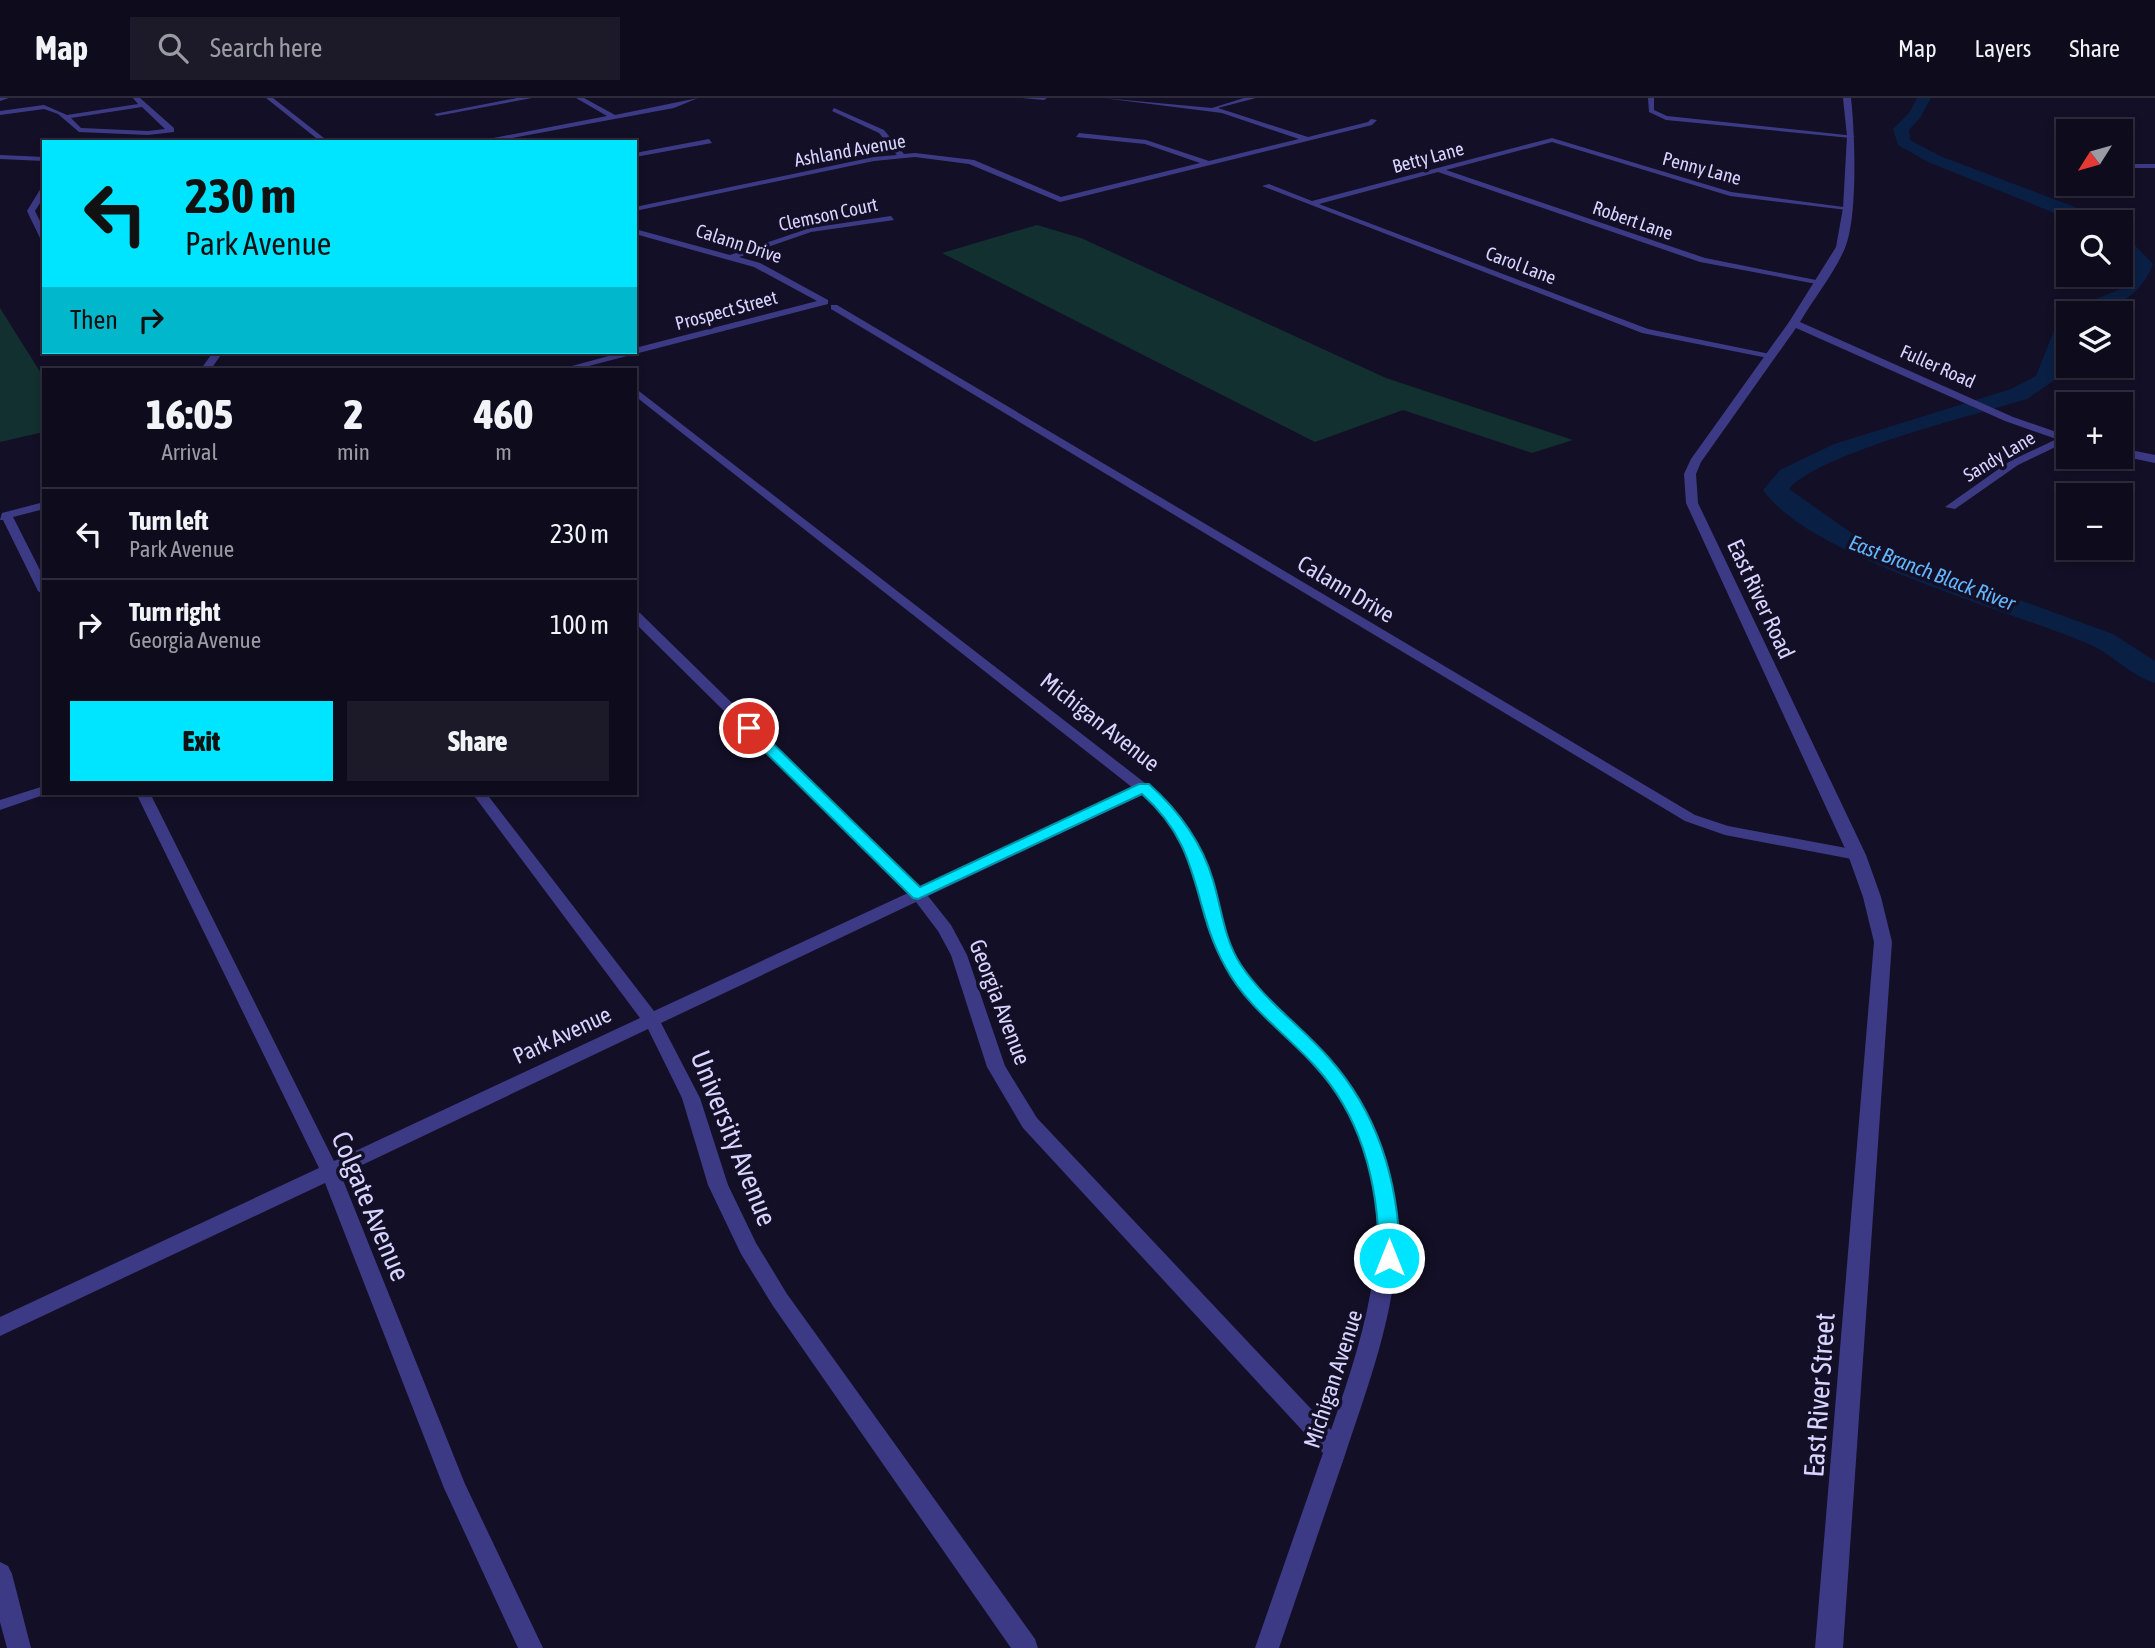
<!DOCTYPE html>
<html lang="en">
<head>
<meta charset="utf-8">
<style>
  :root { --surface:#0e0b1c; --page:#1c1929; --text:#f1f3f6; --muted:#9b9ba3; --line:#2e2b3b; --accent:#00e5ff }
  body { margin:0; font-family:"Asap Condensed",sans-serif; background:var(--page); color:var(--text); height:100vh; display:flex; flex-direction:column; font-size:26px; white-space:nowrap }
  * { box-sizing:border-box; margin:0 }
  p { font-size:23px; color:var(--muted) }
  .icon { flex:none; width:38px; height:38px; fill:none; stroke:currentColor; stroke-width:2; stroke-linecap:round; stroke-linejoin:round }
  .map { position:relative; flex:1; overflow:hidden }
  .panel { position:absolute; left:42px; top:270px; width:595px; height:427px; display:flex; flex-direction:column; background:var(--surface); border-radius:0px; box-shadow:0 4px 10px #0003,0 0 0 2px var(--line) }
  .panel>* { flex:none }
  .guide { position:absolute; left:42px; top:42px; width:595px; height:214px; border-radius:0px; box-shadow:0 4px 10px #0003,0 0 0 2px var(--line); background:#00e5ff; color:#111; overflow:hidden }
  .needle { width:46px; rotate:233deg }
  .buttons { position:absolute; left:2056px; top:21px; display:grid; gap:14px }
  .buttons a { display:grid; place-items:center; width:77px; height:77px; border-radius:0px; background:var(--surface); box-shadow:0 4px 10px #0003,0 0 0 2px var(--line); font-size:35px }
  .pin { position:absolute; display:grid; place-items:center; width:60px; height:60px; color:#fff; margin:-30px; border:4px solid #fff; border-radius:50%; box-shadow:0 2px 7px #0007 }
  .me { position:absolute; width:77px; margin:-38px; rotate:0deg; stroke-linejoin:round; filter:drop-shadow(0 0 5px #0008) }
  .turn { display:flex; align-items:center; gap:24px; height:147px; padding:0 28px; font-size:32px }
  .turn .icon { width:91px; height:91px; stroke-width:2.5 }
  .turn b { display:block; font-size:49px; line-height:60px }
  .then { display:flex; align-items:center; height:66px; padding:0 28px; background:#0003; gap:14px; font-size:26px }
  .eta { display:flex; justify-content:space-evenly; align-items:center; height:119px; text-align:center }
  .eta b { font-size:42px; font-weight:800; line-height:49px }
  .primary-button { display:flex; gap:14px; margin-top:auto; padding:14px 28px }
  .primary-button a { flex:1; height:80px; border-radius:0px; background:var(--accent); color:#111; font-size:28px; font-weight:800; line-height:80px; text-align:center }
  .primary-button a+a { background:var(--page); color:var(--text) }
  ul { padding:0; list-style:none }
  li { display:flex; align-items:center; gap:21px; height:91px; padding:0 28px; border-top:2px solid var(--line) }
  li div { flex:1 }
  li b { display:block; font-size:26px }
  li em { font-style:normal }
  header { display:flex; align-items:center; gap:42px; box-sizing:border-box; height:98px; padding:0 35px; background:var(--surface); border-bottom:2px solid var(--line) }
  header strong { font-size:33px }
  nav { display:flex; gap:38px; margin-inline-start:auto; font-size:24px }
  .search { width:490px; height:63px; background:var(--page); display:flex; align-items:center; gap:18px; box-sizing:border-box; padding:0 24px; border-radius:0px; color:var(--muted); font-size:26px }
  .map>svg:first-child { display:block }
</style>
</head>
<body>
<header>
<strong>Map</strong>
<div class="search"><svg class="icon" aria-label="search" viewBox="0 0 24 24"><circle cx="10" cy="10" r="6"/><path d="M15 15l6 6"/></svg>Search here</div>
<nav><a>Map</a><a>Layers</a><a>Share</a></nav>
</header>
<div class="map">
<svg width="2155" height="1550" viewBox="0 0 2155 1550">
  <rect width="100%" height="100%" fill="#130f26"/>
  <g fill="#12302f">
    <polygon points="1037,127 1081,140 1386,280 1573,342 1532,355 1403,312 1315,344 942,155"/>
    <polygon points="0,210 44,280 44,334 0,344"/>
  </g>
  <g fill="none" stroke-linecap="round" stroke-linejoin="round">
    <g fill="#0a1f44" fill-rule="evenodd">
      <polygon points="1917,0 1931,0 1920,20 1909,32 1910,42 1940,58 2080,111 2098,124 2077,124 1928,64 1898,47 1893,31 1909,15"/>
      <path d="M2121,138L2127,139L2153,166C2139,203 2107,215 2068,215V245L2056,281L2027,301C1975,317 1819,355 1789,391L1853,436L1973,485L2113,536L2155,563V585C2131,578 2113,557 2091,547C2012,513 1809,459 1763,392L1780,372L1834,346L2011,291L2036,278L2061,215L2118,192L2129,180L2135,167L2121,153Z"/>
    </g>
    <g fill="#3d3a85" fill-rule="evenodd">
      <polygon points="0,0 9,0 0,3"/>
      <path d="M133,0H140L174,30V34L148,37L79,34L58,16L44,11L0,17V13L44,7L67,17L138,6ZM142,9L165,31L148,33L81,30L71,20Z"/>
      <polygon points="266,0 273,0 329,44 321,44"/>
      <polygon points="517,0 532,0 437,18 434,16"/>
      <polygon points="576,0 584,0 615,17 698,0 674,10 490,44 478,43 607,18"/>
      <polygon points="1022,0 1047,0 1044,2"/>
      <polygon points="1103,0 1212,10 1244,0 1256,0 1218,10 1308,39 1368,24 1371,21 1377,22 1372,27 1060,104 969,66 915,59 874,63 635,113 635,109 874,59 897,57 879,35 832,13 834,10 884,32 904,56 915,55 974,62 1061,99 1200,65 1145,46 1076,39 1079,35 1146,42 1209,63 1299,41 1222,15"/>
      <polygon points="1648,0 1654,0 1654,12 1667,18 1855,38 1851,40 1666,22 1649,14"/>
      <polygon points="1552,40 1731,94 1851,110 1847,112 1730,98 1552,44 1446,72 1705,160 1826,184 1822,187 1700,164 1438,74 1319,106 1648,231 1770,256 1775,259 1773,261 1642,235 1262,88 1269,86 1312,103"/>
      <polygon points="709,41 712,45 635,59 635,55"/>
      <polygon points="0,57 44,59 44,63 0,61"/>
      <rect x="2121" y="66" width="34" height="4"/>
      <polygon points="41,90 44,90 44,99 35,113 44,131 44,142 40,140 27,113"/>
      <polygon points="891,118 894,122 811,134 739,159 760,165 828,202 828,206 577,271 561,271 623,254 635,254 635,250 817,203 754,169 635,136 635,131 730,157 810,130"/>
      <polygon points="831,207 837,207 1695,717 1728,728 1857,752 1865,757 1857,762 1725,737 1685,723 831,211"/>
      <polygon points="213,254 223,254 211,271 201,271"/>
      <path d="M635,290L1167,702C1182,721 1198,741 1207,764C1220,798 1221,838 1242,869C1276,921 1331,954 1363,1008C1431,1125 1383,1243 1344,1360C1322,1423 1301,1487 1279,1550H1255L1323,1355L1023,1030L987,969L951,857L938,833L916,804L661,925L700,1000L728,1087L756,1145L787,1196L1035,1541L1038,1550H1011L773,1208L741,1156L708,1087L682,1000L648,931L341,1077L465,1386L543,1550H518L444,1390L325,1085L0,1238V1219L319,1070L136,695H150L334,1063L640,920L472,695H486L654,913L908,795L635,525V514L640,515L920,789L1133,690L635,298ZM1142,697C1205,746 1189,799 1220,860C1244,908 1291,939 1324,980C1412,1089 1372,1214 1331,1332L1037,1020L1005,968L967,857L951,827L928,798Z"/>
      <polygon points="2061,339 2068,339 2068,343 2018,367 1955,411 1945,409 2010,363"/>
      <polygon points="44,404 44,411 13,419 44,480 44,497 38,493 3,422 0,422 2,415"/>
      <polygon points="44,688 44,695 49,695 0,712 0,702"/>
      <polygon points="0,1464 8,1468 12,1476 31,1550 7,1550 0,1524"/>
    </g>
    <g fill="#3d3a85" fill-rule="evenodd">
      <path d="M1843,0H1851C1855,35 1858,119 1845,150C1834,176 1814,200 1800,224L2013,319L2068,338V345L2005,323L1796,230L1701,364L1696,376L1698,405L1866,757L1881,799L1892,844L1843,1550H1815L1874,844L1863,799L1848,757L1686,405L1684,376L1691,361L1789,224L1836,149L1843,110L1847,38Z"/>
      <polygon points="2121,350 2155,357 2155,365 2121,358"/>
    </g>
  </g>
  <path fill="#00e5ff" stroke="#0095a6" stroke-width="2" d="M749,626L754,627L920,789L1139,686H1149C1178,712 1202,745 1213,782C1222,812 1224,841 1241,867C1265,903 1301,928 1329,960C1379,1016 1399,1087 1400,1160L1397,1166L1389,1169L1382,1166L1379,1160C1379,1091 1364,1021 1315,968C1286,936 1247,909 1226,870C1190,806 1204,751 1142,696L918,801L913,800L744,633V627Z"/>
  <g text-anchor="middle" stroke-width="7" stroke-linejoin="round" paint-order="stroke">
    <g font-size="19" fill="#d9d4ff" stroke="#130f26">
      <text transform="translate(850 52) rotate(-10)" y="7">Ashland Avenue</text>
      <text transform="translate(1428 59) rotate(-15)" y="7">Betty Lane</text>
      <text transform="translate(1702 70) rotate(15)" y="7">Penny Lane</text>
      <text transform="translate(828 116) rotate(-12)" y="7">Clemson Court</text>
      <text transform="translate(1633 122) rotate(19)" y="7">Robert Lane</text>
      <text transform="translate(739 145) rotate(18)" y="7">Calann Drive</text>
      <text transform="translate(1521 167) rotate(21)" y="7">Carol Lane</text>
      <text transform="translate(726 212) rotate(-15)" y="7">Prospect Street</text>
      <text transform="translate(1938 268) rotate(24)" y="7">Fuller Road</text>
      <text transform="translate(1999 358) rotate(-31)" y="7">Sandy Lane</text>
    </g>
    <g font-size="21" font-style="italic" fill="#62b6ff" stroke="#130f26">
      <text transform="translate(1932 475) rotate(21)" y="7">East Branch Black River</text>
    </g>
    <g font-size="23" fill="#d9d4ff" stroke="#130f26">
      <text transform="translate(1346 491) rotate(31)" y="8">Calann Drive</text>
      <text transform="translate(1761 501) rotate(65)" y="8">East River Road</text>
      <text transform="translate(1100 624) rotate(38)" y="8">Michigan Avenue</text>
      <text transform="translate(1000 904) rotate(69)" y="8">Georgia Avenue</text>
      <text transform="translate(562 937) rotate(-25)" y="8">Park Avenue</text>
      <text transform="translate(1333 1281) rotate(-72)" y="8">Michigan Avenue</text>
    </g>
    <g font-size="28" fill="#d9d4ff" stroke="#130f26">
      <text transform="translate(734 1040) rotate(68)" y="10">University Avenue</text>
      <text transform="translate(371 1108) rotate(67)" y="10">Colgate Avenue</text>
      <text transform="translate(1819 1297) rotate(-86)" y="10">East River Street</text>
    </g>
  </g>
</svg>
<div class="buttons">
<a><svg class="needle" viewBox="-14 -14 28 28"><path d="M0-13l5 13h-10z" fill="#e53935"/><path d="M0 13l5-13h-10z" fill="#9b9ba3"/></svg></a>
<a><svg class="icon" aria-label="search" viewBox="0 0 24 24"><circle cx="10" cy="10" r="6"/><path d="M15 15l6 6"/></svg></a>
<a><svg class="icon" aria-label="layers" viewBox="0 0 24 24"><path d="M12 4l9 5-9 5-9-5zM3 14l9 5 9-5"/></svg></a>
<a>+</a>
<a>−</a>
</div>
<div class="pin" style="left:749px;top:630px;background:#d93025"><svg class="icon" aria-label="arrive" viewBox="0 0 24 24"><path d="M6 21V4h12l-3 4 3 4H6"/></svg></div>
<svg class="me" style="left:1389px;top:1160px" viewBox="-20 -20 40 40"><circle r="17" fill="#00e5ff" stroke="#fff" stroke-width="3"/><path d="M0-11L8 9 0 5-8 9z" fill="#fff"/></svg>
<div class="guide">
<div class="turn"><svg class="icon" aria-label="left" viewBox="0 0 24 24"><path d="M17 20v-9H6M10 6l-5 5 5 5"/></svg><div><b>230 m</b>Park Avenue</div></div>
<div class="then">Then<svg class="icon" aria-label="right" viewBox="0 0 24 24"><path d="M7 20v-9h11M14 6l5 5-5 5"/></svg></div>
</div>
<section class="panel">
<div class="eta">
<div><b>16:05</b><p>Arrival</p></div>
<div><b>2</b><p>min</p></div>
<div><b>460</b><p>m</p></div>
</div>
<ul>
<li><svg class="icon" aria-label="left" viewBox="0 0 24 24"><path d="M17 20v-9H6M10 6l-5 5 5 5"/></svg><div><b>Turn left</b><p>Park Avenue</p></div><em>230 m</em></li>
<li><svg class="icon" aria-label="right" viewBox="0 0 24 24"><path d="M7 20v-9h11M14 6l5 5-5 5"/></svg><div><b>Turn right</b><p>Georgia Avenue</p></div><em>100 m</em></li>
</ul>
<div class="primary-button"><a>Exit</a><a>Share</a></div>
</section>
</div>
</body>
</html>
